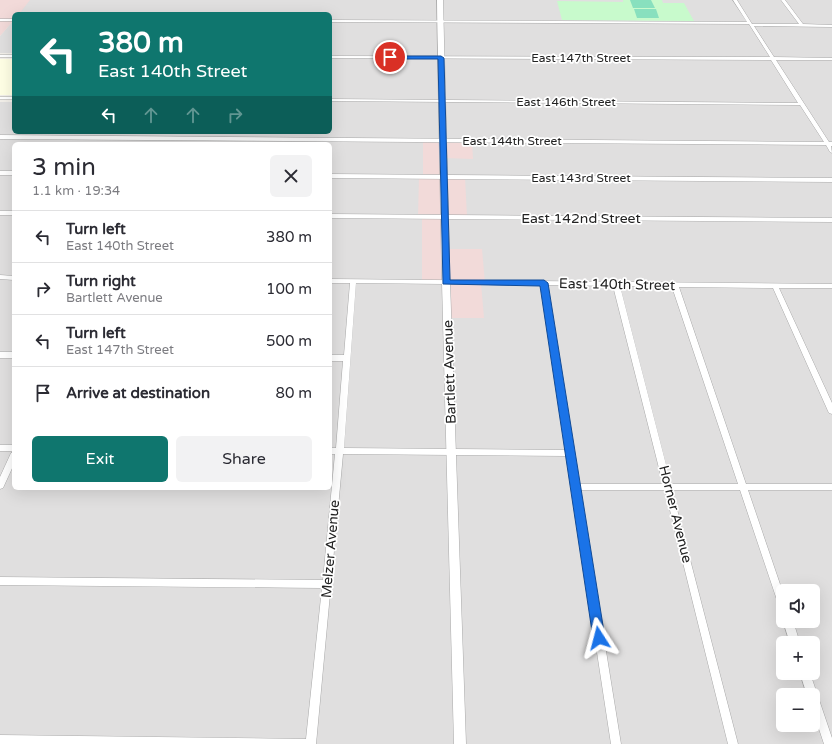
<!DOCTYPE html>
<html lang="en">
<head>
<meta charset="utf-8">
<style>
  :root { --surface:#fff; --page:#f2f2f3; --text:#2b2b33; --muted:#7c7c81; --line:#e1e1e2; --accent:#0f766e }
  body { margin:0; font-family:"Varela Round",sans-serif; background:var(--page); color:var(--text); height:100vh; display:flex; flex-direction:column; font-size:15px; white-space:nowrap }
  * { box-sizing:border-box; margin:0 }
  p { font-size:13px; color:var(--muted) }
  .icon { flex:none; width:22px; height:22px; fill:none; stroke:currentColor; stroke-width:2; stroke-linecap:round; stroke-linejoin:round }
  .map { position:relative; flex:1; overflow:hidden }
  .side { position:absolute; left:12px; top:142px; width:320px; height:348px; display:flex; flex-direction:column; background:var(--surface); border-radius:6px; box-shadow:0 4px 16px #0002 }
  .side>* { flex:none }
  .hud { position:absolute; left:12px; top:12px; width:320px; height:122px; border-radius:6px; box-shadow:0 4px 16px #0002; background:#0f766e; color:#fff; overflow:hidden }
  .fabs { position:absolute; left:776px; top:584px; display:grid; gap:8px }
  .fabs a { display:grid; place-items:center; width:44px; height:44px; border-radius:6px; background:var(--surface); box-shadow:0 4px 16px #0002; font-size:20px }
  .pin { position:absolute; display:grid; place-items:center; width:34px; height:34px; color:#fff; margin:-17px; border:2px solid #fff; border-radius:50%; box-shadow:0 1px 4px #0007 }
  .me { position:absolute; width:44px; margin:-22px; rotate:351deg; stroke-linejoin:round; filter:drop-shadow(0 0 3px #0008) }
  .turn { display:flex; align-items:center; gap:14px; height:84px; padding:0 20px; font-size:18px }
  .turn .icon { width:52px; height:52px; stroke-width:2.5 }
  .turn b { display:block; font-size:28px; line-height:34px }
  .lanes { display:flex; align-items:center; height:38px; padding:0 20px; background:#0003; justify-content:center; gap:20px; direction:ltr }
  .lanes .off { opacity:.35 }
  .round { display:grid; place-items:center; flex:none; width:42px; height:42px; border-radius:6px; background:var(--page) }
  .overview { display:flex; align-items:center; justify-content:space-between; height:68px; padding:0 20px }
  h1 { font-size:24px; font-weight:600; line-height:30px }
  .primary-button { display:flex; gap:8px; margin-top:auto; padding:8px 20px }
  .primary-button a { flex:1; height:46px; border-radius:6px; background:var(--accent); color:#fff; font-size:16px; font-weight:600; line-height:46px; text-align:center }
  .primary-button a+a { background:var(--page); color:var(--text) }
  ul { padding:0; list-style:none }
  li { display:flex; align-items:center; gap:12px; height:52px; padding:0 20px; border-top:1px solid var(--line) }
  li div { flex:1 }
  li b { display:block; font-size:15px }
  li em { font-style:normal }
  .map>svg:first-child { display:block }
</style>
</head>
<body>
<div class="map">
<svg width="832" height="744" viewBox="0 0 832 744">
  <rect width="100%" height="100%" fill="#f2efe9"/>
  <path fill="#e0dfdf" fill-rule="evenodd" d="M19,0H832V744H0V102H14V132H330V14H14V53H0V36L12,22H1ZM14,144H330V488H14ZM783,591H813V621H783ZM783,643H813V673H783ZM783,695H813V725H783Z"/>
  <g fill="#f2dad9">
    <polygon points="0,0 30,0 19,14 14,14 14,20 0,36"/>
    <polygon points="423,140 472,141 473,159 444,158 444,177 465,177 467,217 444,217 445,249 482,249 485,283 481,283 484,318 447,318 446,282 422,282 422,217 418,217 419,177 423,176"/>
  </g>
  <rect fill="#ffffe5" x="0" y="59" width="14" height="36"/>
  <polygon fill="#c8facc" points="623,0 662,0 663,3 684,3 694,21 562,20 557,1 623,2"/>
  <g fill="#88e0be">
    <polygon points="630,0 651,0 655,8 633,8"/>
    <polygon points="634,9 656,9 659,18 637,18"/>
  </g>
  <g fill="none" stroke-linecap="round" stroke-linejoin="round">
    <g stroke="#a9a9a9" stroke-width="1">
      <g id="minor">
        <polygon points="733,0 737,0 752,24 799,24 781,0 785,0 803,24 832,25 832,27 754,26 774,57 832,58 832,60 776,60 829,142 832,142 832,146 831,146 832,153 830,152 826,145 0,139 0,135 824,142 800,105 330,101 330,99 798,103 771,60 330,58 330,56 770,57 749,24 330,22 330,20 747,22"/>
        <rect x="0" y="19" width="14" height="2"/>
        <rect x="0" y="55" width="14" height="2"/>
        <rect x="0" y="97" width="14" height="2"/>
        <rect x="0" y="171" width="14" height="4"/>
        <polygon points="330,174 832,178 832,182 330,178"/>
        <rect x="0" y="211" width="14" height="4"/>
        <polygon points="330,214 832,218 832,222 330,218"/>
        <polygon points="0,275 14,276 14,280 0,279"/>
        <path d="M330,279L832,284V288H779L832,403V414L829,413L828,411L773,288L679,287L746,484H832V490H748L783,593V610L780,609L779,606L740,490H672L738,744H728L665,490H580L621,744H611L567,456L343,454L316,744H0V735L306,739L322,588L0,585V577L323,580L335,454H330V448H336L343,361H330V355H344L350,283H330ZM356,283L541,285L566,450L344,448ZM547,285L613,286L663,484H579ZM620,286L672,287L738,484H671Z"/>
        <rect x="0" y="352" width="14" height="6"/>
        <rect x="0" y="445" width="14" height="6"/>
        <polygon points="14,452 14,464 3,488 0,489 0,477 11,453"/>
        <polygon points="783,621 793,621 800,643 790,643"/>
        <polygon points="800,673 810,673 832,738 832,744 824,744 813,711 813,695 807,695"/>
      </g>
    </g>
    <g stroke="#a9a9a9" stroke-width="1">
      <polygon id="tertiary" points="437,0 443,0 450,282 466,744 454,744 442,282"/>
    </g>
    <use href="#minor" fill="#fff" fill-rule="evenodd"/>
    <use href="#tertiary" fill="#fff" fill-rule="evenodd"/>
  </g>
  <polygon fill="#1a73e8" stroke="#114b97" points="388,56 441,56 444,58 450,280 544,280 548,283 605,638 603,642 599,644 595,642 593,638 540,286 443,284 438,59 390,59 388,57"/>
  <g text-anchor="middle" stroke-width="3.5" stroke-linejoin="round" paint-order="stroke">
    <g font-size="12" fill="#222" stroke="#fff">
      <text x="581" y="62">East 147th Street</text>
      <text x="566" y="106">East 146th Street</text>
      <text x="512" y="145">East 144th Street</text>
      <text x="581" y="182">East 143rd Street</text>
    </g>
    <g font-size="14" fill="#222" stroke="#fff">
      <text x="581" y="223">East 142nd Street</text>
      <text transform="translate(617 284) rotate(1)" y="5">East 140th Street</text>
      <text transform="translate(449 372) rotate(-92)" y="5">Bartlett Avenue</text>
      <text transform="translate(676 514) rotate(76)" y="5">Horner Avenue</text>
      <text transform="translate(330 549) rotate(-85)" y="5">Melzer Avenue</text>
    </g>
  </g>
</svg>
<div class="fabs">
<a><svg class="icon" aria-label="sound" viewBox="0 0 24 24"><path d="M4 9h4l5-4v14l-5-4H4zM17 9q2 3 0 6"/></svg></a>
<a>+</a>
<a>−</a>
</div>
<div class="pin" style="left:390px;top:57px;background:#d93025"><svg class="icon" aria-label="arrive" viewBox="0 0 24 24"><path d="M6 21V4h12l-3 4 3 4H6"/></svg></div>
<svg class="me" style="left:599px;top:638px" viewBox="-20 -20 40 40"><path d="M0-17L14 15 0 8-14 15z" fill="#1a73e8" stroke="#fff" stroke-width="4"/></svg>
<div class="hud">
<div class="turn"><svg class="icon" aria-label="left" viewBox="0 0 24 24"><path d="M17 20v-9H6M10 6l-5 5 5 5"/></svg><div><b>380 m</b>East 140th Street</div></div>
<div class="lanes"><svg class="icon" aria-label="left" viewBox="0 0 24 24"><path d="M17 20v-9H6M10 6l-5 5 5 5"/></svg><svg class="icon off" aria-label="ahead" viewBox="0 0 24 24"><path d="M12 20V5M6 11l6-6 6 6"/></svg><svg class="icon off" aria-label="ahead" viewBox="0 0 24 24"><path d="M12 20V5M6 11l6-6 6 6"/></svg><svg class="icon off" aria-label="right" viewBox="0 0 24 24"><path d="M7 20v-9h11M14 6l5 5-5 5"/></svg></div>
</div>
<section class="side">
<div class="overview"><div><h1>3 min</h1><p>1.1 km · 19:34</p></div><a class="round"><svg class="icon" aria-label="close" viewBox="0 0 24 24"><path d="M6 6l12 12M18 6L6 18"/></svg></a></div>
<ul>
<li><svg class="icon" aria-label="left" viewBox="0 0 24 24"><path d="M17 20v-9H6M10 6l-5 5 5 5"/></svg><div><b>Turn left</b><p>East 140th Street</p></div><em>380 m</em></li>
<li><svg class="icon" aria-label="right" viewBox="0 0 24 24"><path d="M7 20v-9h11M14 6l5 5-5 5"/></svg><div><b>Turn right</b><p>Bartlett Avenue</p></div><em>100 m</em></li>
<li><svg class="icon" aria-label="left" viewBox="0 0 24 24"><path d="M17 20v-9H6M10 6l-5 5 5 5"/></svg><div><b>Turn left</b><p>East 147th Street</p></div><em>500 m</em></li>
<li><svg class="icon" aria-label="arrive" viewBox="0 0 24 24"><path d="M6 21V4h12l-3 4 3 4H6"/></svg><div><b>Arrive at destination</b></div><em>80 m</em></li>
</ul>
<div class="primary-button"><a>Exit</a><a>Share</a></div>
</section>
</div>
</body>
</html>
